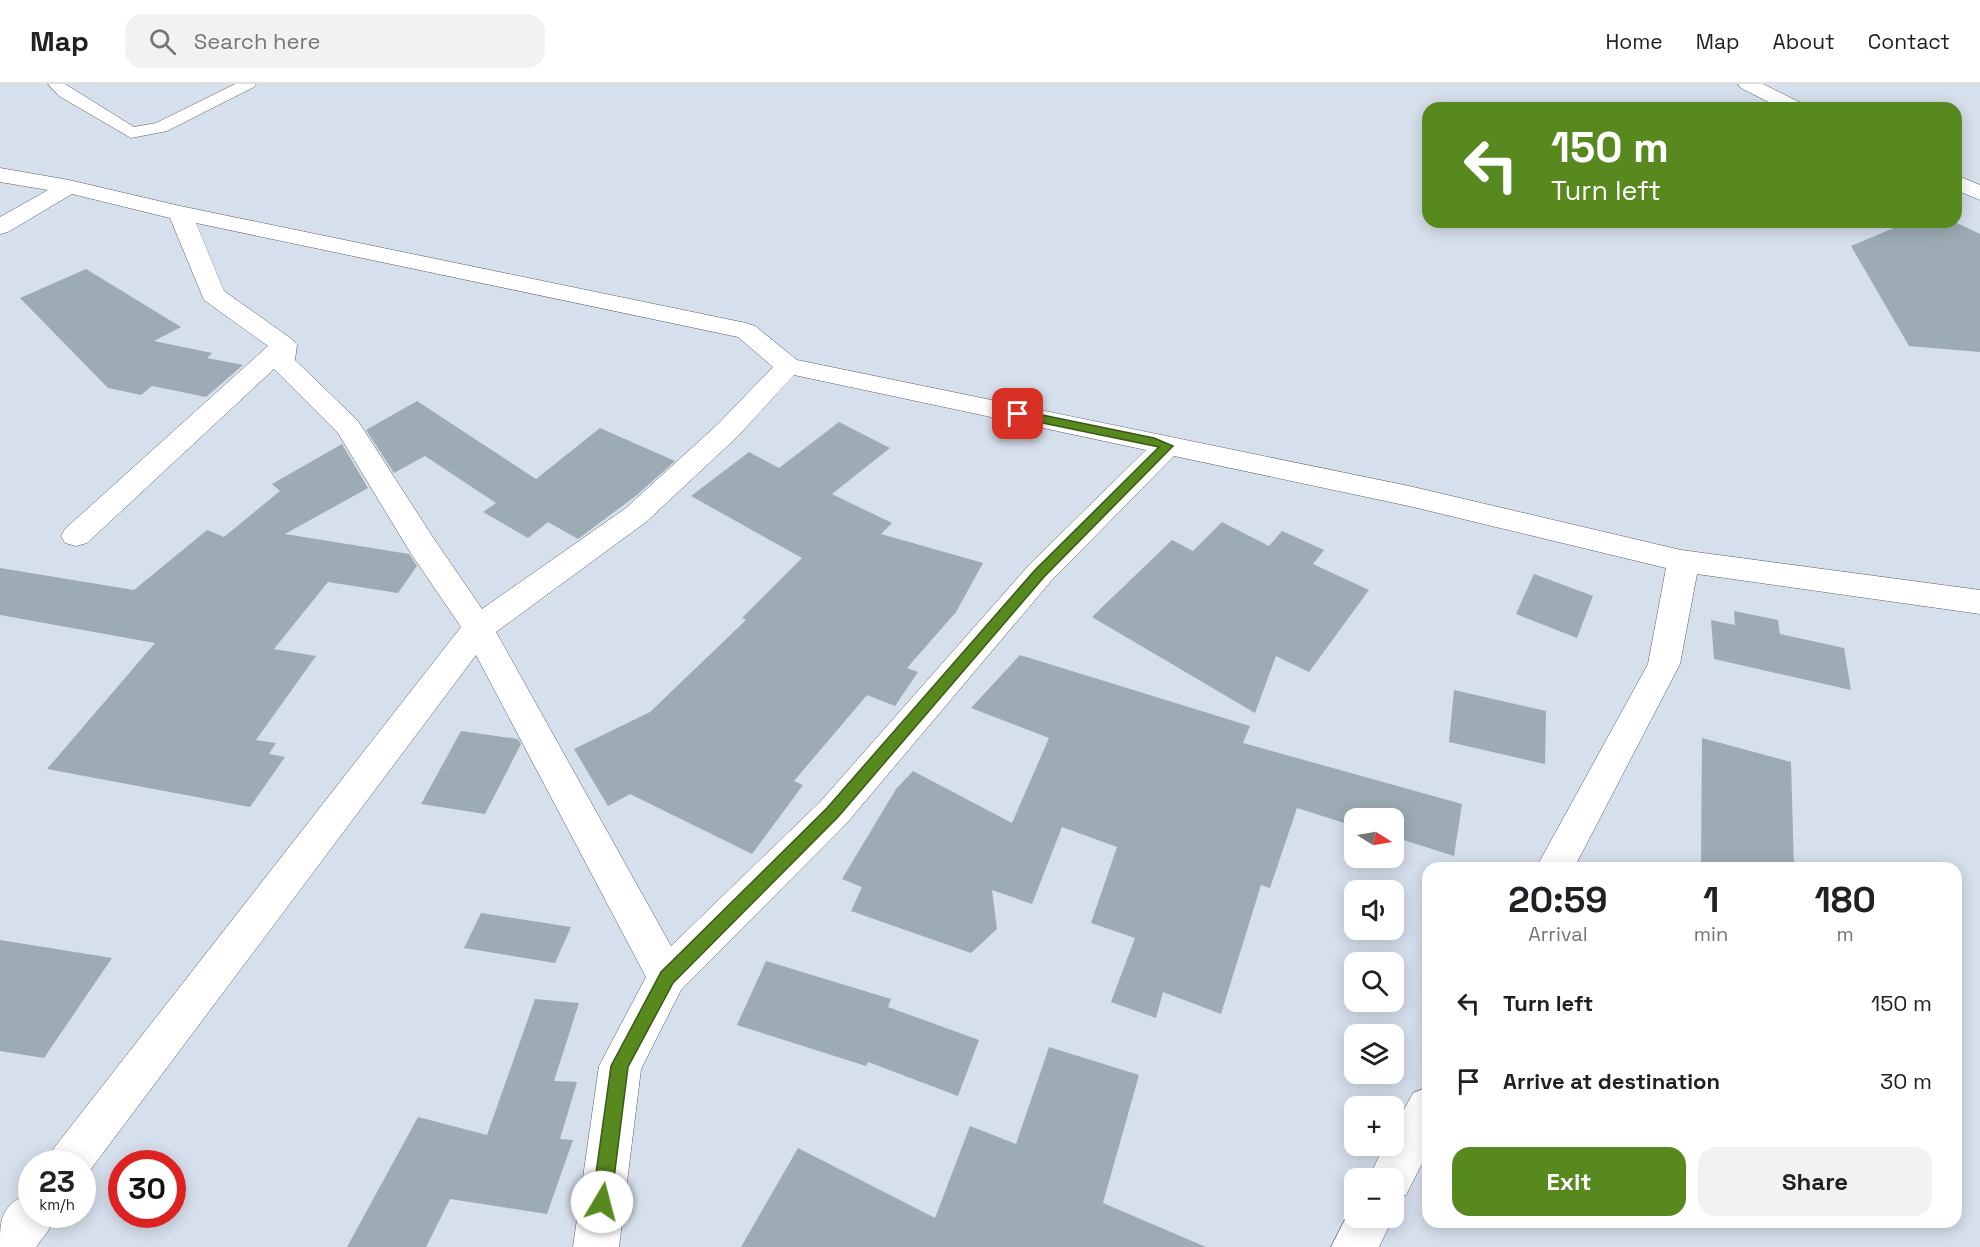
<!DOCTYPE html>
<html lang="en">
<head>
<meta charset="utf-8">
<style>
  :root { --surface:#fff; --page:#f2f2f2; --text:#202124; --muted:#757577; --line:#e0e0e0; --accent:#57891f }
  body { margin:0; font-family:"Space Grotesk",sans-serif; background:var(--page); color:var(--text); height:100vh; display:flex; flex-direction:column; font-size:22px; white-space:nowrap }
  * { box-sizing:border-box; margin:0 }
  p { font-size:20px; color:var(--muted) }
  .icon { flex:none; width:33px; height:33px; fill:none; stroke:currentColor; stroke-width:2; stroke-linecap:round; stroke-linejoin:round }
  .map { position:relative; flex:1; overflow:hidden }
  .panel { position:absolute; left:1422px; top:778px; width:540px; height:366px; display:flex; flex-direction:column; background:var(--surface); border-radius:18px; box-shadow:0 3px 15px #0003 }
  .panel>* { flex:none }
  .banner { position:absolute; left:1422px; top:18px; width:540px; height:126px; border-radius:18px; box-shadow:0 3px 15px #0003; background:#57891f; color:#fff; overflow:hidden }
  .needle { width:39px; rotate:101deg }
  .fabs { position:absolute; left:1344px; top:724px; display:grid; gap:12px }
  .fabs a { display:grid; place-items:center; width:60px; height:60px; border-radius:12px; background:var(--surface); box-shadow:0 3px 15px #0003; font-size:30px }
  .speed { position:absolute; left:18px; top:1066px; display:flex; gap:12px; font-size:30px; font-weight:700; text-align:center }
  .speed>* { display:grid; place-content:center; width:78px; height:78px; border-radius:50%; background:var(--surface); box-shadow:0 3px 15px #0003; line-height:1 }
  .speed small { font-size:15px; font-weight:400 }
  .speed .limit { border:9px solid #d22; background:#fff; color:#111 }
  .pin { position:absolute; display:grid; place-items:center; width:51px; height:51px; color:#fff; margin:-26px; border-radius:12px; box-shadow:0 3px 9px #0006 }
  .me { position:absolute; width:66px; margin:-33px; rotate:8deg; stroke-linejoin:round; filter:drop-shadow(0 0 4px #0008) }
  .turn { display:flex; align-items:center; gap:21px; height:126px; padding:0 30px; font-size:27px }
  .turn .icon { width:78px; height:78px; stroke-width:2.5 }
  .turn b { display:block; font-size:42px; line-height:51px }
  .eta { display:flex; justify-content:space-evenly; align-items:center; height:102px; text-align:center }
  .eta b { font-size:36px; font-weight:800; line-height:42px }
  .primary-button { display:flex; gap:12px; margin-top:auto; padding:12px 30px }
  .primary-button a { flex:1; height:69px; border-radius:18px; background:var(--accent); color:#fff; font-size:24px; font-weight:800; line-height:69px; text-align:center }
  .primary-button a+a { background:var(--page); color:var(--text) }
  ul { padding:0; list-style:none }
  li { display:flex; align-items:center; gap:18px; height:78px; padding:0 30px }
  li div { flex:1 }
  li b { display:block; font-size:22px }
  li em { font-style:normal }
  header { display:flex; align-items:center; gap:36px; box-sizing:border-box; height:84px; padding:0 30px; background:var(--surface); border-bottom:2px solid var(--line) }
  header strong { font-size:28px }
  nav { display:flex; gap:33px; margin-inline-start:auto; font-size:21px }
  .search { width:420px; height:54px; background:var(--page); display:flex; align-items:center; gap:15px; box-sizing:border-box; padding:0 21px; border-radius:18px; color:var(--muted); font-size:22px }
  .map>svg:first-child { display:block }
</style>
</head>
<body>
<header>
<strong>Map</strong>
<div class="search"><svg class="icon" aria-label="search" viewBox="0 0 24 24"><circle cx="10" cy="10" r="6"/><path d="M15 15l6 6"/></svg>Search here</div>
<nav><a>Home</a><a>Map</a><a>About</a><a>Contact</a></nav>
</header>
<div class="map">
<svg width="1980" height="1163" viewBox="0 0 1980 1163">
  <rect width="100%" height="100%" fill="#d6dfec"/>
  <g fill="#9dacb4">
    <polygon points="1908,138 1955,138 1980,150 1980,268 1909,262 1851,162"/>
    <polygon points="86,185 181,243 154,257 212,269 207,274 243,281 206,313 152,302 141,311 108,304 20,214"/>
    <polygon points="417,317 536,395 600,344 675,377 637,411 578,455 548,438 528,454 483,428 496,419 425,372 394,389 366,346"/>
    <polygon points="839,338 890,364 832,410 892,439 881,450 983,479 956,528 907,584 918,588 895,622 867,611 794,697 803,701 752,770 630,710 608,722 574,665 650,628 746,536 742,534 802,474 691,412 749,368 779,384"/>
    <polygon points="342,360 368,404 285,450 409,470 417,482 398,509 328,498 274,565 316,572 256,656 276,659 269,670 285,673 250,723 47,685 155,559 0,531 0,484 134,506 207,446 224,453 280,407 272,400"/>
    <polygon points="1222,438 1269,462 1282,447 1324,466 1313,480 1369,506 1309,588 1276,572 1255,629 1092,533 1172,456 1193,467"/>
    <polygon points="1534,490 1593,512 1577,554 1516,530"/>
    <polygon points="1734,527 1778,536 1780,550 1844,564 1851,606 1714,575 1711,536 1735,541"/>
    <polygon points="1020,571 1250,642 1243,659 1462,720 1454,772 1394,753 1394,735 1354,735 1354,742 1297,724 1270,804 1261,801 1221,930 1163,908 1156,934 1111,918 1135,854 1091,839 1117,763 1062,743 1032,820 992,806 997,845 971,869 851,827 862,803 842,795 896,705 913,687 1012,739 1049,654 971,624"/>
    <polygon points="1454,606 1546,627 1545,680 1449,658"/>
    <polygon points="461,647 518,655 521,660 485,730 421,720"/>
    <polygon points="1702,654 1791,678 1794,784 1701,784"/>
    <polygon points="481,829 571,843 555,879 464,864"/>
    <polygon points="0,856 112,874 44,974 0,967"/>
    <polygon points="766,877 891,915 888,923 979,956 958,1012 868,978 866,982 737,941"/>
    <polygon points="535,915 579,919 554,997 577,998 560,1055 573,1056 547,1130 450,1115 426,1163 347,1163 418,1033 487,1051"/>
    <polygon points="1049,963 1139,991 1103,1119 1206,1163 741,1163 798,1064 935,1134 970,1042 1016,1060"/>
  </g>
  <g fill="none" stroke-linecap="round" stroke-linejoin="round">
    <g stroke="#575f6a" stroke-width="1">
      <polygon id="service" points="48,0 65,0 134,43 156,39 235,0 256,0 254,3 167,47 131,54 59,12"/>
    </g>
    <g stroke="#575f6a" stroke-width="1">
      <g id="minor">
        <path d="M0,84L69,96L180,122L746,239L755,242L797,276L1409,402L1681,466L1980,506V530L1697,490L1680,580L1574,784H1536L1648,580L1666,484L1409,422L1174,372L1051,497L846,740L681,906L641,985L619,1163H573L599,982L646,893L476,571L82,1097V1080H48L54,1064L461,543L410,468L338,349L274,285L87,459L76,462L65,459L61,452L65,445L268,262L204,216L170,134L72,110L8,148L0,150V133L48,106L0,98ZM196,139L738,253L773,283L718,340L626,424L482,525L432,452L358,337L295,276L297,261L293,256L224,207ZM794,291L1146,366L1029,481L820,718L671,862L496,548L646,438L738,352Z"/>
        <polygon points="1428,1003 1428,1068 1406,1111 1394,1116 1394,1095 1368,1095 1384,1062 1394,1062 1394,1044 1413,1009"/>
        <path d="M32,1108V1131H55L48,1147L36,1163H0C0,1133 1,1121 32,1108Z"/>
        <polygon points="1354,1118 1354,1134 1393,1134 1379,1163 1331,1163"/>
      </g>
    </g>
    <g stroke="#575f6a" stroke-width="1">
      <g id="tertiary">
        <polygon points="1738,0 1763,0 1803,20 1806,24 1780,24 1741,4"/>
        <polygon points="1956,91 1980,101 1980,116 1956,106"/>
      </g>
    </g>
    <use href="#service" fill="#fff" fill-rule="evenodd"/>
    <use href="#minor" fill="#fff" fill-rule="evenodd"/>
    <use href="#tertiary" fill="#fff" fill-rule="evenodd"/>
  </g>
  <polygon fill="#57891f" stroke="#395914" stroke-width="1.5" points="1018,326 1154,354 1173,362 1044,493 838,733 673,899 628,983 611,1118 608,1124 602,1127 595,1124 592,1118 611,982 661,888 827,724 1035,486 1159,363 1014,333 1014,327"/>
</svg>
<div class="fabs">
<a><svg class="needle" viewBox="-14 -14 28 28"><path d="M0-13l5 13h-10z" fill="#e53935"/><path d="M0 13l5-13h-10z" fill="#757577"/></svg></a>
<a><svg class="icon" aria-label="sound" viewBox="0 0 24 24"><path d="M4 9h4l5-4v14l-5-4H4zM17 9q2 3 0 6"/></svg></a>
<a><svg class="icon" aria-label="search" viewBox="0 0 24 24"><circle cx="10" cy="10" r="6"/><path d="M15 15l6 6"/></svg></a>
<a><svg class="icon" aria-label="layers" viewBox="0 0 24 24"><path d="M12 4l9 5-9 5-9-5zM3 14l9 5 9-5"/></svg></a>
<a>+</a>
<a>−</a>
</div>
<div class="speed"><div>23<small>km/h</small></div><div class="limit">30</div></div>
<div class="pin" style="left:1018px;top:330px;background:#d93025"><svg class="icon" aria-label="arrive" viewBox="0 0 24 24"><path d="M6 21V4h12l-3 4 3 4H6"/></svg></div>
<svg class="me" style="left:602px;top:1118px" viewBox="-20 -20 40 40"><circle r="19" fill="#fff"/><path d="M0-13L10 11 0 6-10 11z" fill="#57891f"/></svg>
<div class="banner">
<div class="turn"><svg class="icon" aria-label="left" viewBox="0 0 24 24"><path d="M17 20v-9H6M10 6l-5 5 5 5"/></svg><div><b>150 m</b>Turn left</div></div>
</div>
<section class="panel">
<div class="eta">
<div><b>20:59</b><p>Arrival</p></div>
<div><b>1</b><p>min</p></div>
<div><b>180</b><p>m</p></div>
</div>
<ul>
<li><svg class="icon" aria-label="left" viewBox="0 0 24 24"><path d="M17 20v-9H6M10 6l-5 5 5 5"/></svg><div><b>Turn left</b></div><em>150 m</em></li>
<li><svg class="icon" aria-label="arrive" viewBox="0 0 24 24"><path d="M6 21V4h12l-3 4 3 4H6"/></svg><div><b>Arrive at destination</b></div><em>30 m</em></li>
</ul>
<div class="primary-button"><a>Exit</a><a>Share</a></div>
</section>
</div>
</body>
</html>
